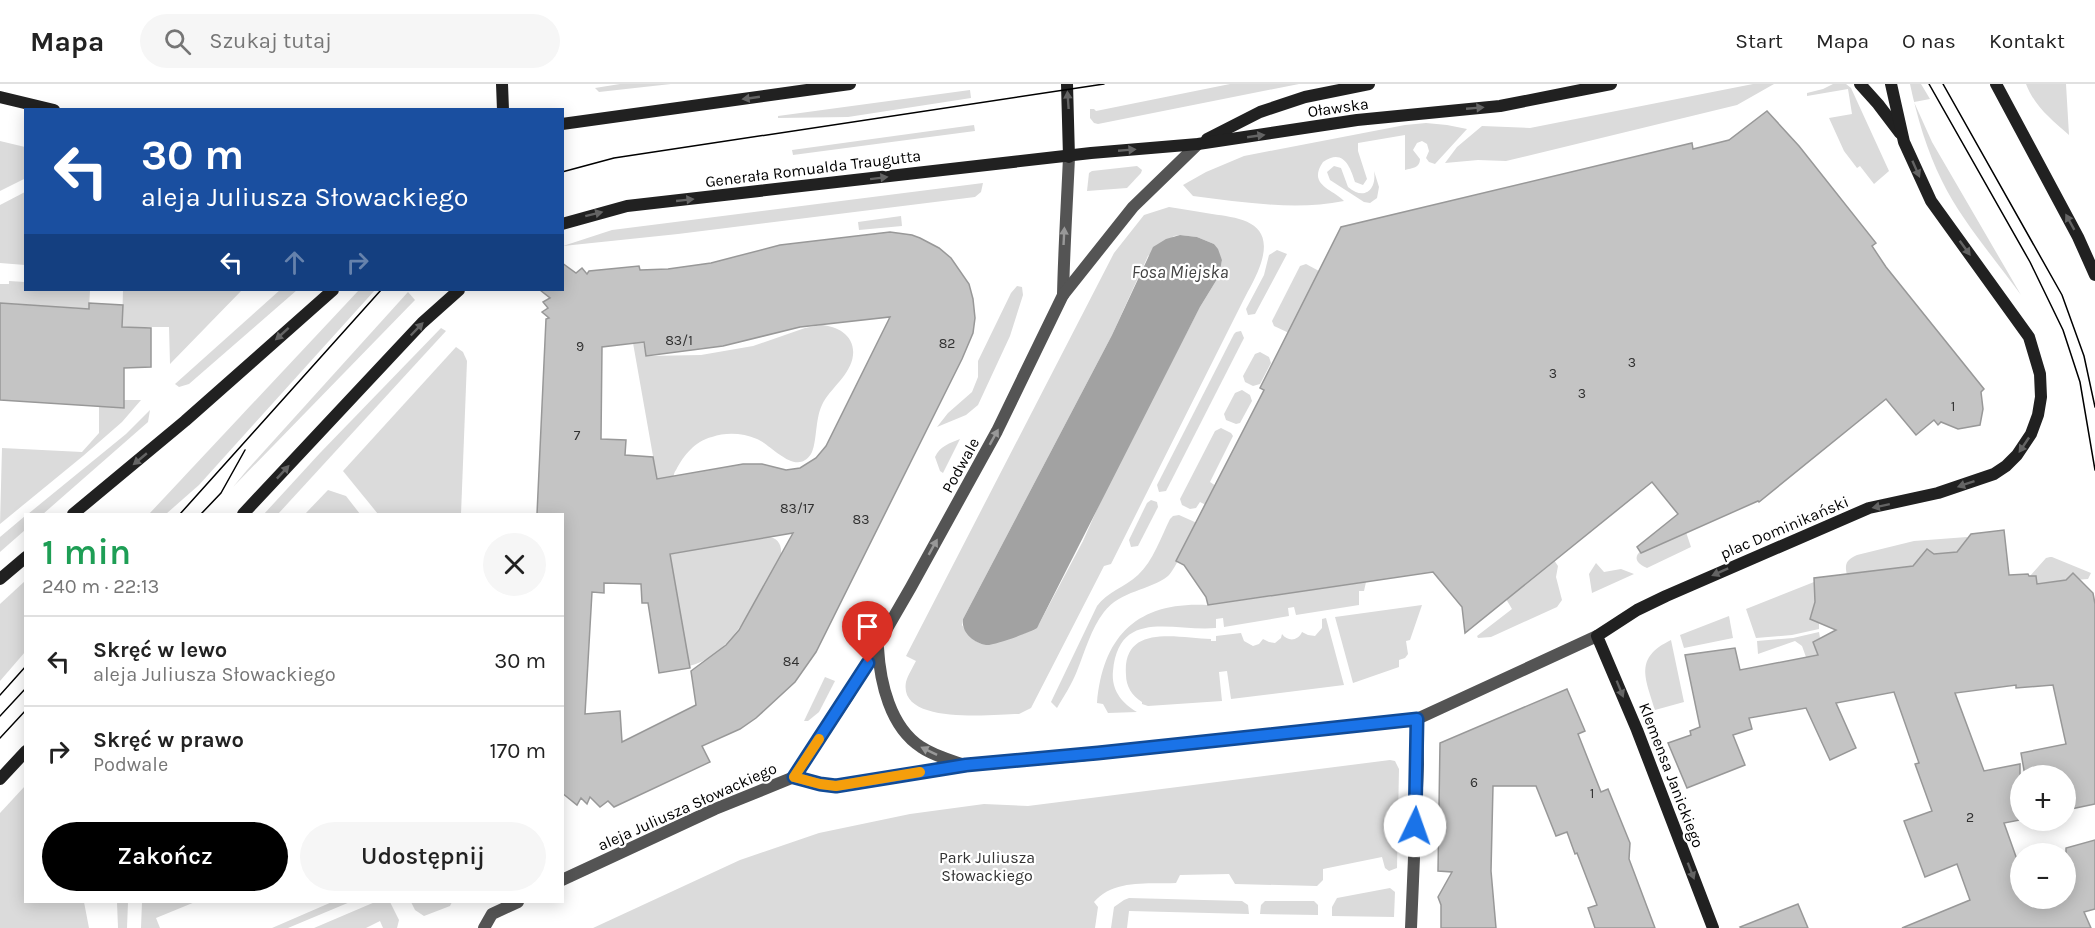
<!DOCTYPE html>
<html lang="pl">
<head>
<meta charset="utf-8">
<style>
  :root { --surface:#fff; --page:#f6f6f6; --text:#222; --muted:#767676; --line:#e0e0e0; --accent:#000 }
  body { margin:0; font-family:Karla,sans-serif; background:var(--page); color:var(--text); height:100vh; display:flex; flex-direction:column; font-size:22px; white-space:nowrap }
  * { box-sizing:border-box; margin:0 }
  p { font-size:20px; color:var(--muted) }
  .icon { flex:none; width:33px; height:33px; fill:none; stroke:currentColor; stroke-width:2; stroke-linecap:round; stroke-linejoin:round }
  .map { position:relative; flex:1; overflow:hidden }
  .drawer { position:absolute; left:24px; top:429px; width:540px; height:390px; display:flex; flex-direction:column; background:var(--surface); border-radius:0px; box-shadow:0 3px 15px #0003 }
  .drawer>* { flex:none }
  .guide { position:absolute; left:24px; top:24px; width:540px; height:183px; border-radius:0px; box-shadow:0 3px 15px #0003; background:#1a4fa0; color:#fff; overflow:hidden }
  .fabs { position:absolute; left:2010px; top:681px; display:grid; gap:12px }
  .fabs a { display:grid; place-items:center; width:66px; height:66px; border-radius:50%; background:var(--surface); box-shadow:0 3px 15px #0003; font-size:30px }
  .pin { position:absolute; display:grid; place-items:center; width:51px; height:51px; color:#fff; margin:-62px -26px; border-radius:50% 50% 50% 0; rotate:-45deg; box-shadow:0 0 6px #0007 }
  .pin .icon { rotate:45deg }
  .me { position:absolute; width:66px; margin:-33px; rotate:3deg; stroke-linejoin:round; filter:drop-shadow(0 0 4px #0008) }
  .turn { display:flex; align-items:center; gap:21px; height:126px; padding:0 18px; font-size:27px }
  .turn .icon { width:78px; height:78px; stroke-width:2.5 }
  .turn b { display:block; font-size:42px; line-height:51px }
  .lanes { display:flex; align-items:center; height:57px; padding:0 18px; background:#0003; justify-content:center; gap:30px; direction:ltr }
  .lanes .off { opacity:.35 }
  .round { display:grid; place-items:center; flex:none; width:63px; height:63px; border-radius:32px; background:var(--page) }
  .overview { display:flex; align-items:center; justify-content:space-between; height:102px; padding:0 18px }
  h1 { font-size:36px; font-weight:600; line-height:45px; color:#1e9e55 }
  .action { display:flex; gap:12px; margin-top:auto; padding:12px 18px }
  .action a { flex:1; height:69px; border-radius:36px; background:var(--accent); color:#fff; font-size:24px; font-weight:600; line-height:69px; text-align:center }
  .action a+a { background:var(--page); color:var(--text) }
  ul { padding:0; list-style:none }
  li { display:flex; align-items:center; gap:18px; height:90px; padding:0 18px; border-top:2px solid var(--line) }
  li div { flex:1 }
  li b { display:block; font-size:22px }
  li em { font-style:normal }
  header { display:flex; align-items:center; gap:36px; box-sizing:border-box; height:84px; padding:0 30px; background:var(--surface); border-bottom:2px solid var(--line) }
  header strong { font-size:28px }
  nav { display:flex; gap:33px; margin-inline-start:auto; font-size:21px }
  .search { width:420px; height:54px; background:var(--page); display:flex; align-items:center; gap:15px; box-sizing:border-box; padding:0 21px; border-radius:33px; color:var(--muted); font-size:22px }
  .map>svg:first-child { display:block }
</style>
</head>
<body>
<header>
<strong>Mapa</strong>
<div class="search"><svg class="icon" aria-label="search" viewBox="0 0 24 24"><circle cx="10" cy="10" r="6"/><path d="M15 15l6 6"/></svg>Szukaj tutaj</div>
<nav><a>Start</a><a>Mapa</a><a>O nas</a><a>Kontakt</a></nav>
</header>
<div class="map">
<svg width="2095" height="844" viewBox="0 0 2095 844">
  <rect width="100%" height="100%" fill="#fff"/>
  <g fill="#dbdbdb" fill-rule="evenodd">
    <polygon points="620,0 671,0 599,8 595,4"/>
    <polygon points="1230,0 1299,0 1098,40 1094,39 1090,34 1090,25 1094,25 1096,27"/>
    <polygon points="1753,0 1774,0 1737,21 1506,77 1478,76 1445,79 1457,63 1482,42 1530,44"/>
    <polygon points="1833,0 1846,0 1851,4 1889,87 1874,100 1860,82 1857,84 1844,67 1829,34 1852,30 1848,5 1807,12 1807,9 1823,5"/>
    <path d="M1910,0H1921L1930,15L1914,18L1932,58L2021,211C1995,175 1961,136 1942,97C1927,67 1917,33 1910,0Z"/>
    <path d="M2026,0H2066L2069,51C2051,35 2035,23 2026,0Z"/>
    <polygon points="970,6 971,14 848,33 778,34 778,32"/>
    <path d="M1426,39L1447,41L1467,45L1435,80L1429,78L1426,74L1429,67L1427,60L1422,57L1417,59L1413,66L1420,75C1420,84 1412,84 1405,86V51L1358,59V67L1367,95L1363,101L1355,98C1350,82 1343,64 1323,78C1307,101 1333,105 1344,117C1295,127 1242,118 1193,112L1183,101L1206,88L1244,72L1405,41Z"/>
    <polygon points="974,41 975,47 793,71 792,66"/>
    <polygon points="0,57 25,63 26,94 0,107"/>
    <polygon points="1137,82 1142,86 1141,89 1127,104 1087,107 1089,89 1092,87"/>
    <path d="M1334,82L1341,84L1348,103C1364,117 1377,106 1374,87L1379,103L1377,114L1370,119L1364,118L1330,96L1327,88Z"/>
    <polygon points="983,99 981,108 975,113 678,150 563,162 612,146"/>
    <polygon points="25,108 25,181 0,179 0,121"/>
    <path d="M1169,123C1184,125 1198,128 1212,130C1241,134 1274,138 1261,179C1257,192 1249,205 1243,217L1111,480L1104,482L1031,624L1019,630C996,630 898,642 906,598C908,591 913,583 916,577L906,572L1114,169L1144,131ZM1180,151L1197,153L1214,160L1222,176L1219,192L1200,223L1111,394L1083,457L1039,540C1030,549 1022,550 1010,554C983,562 979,566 962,541L963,535L1112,251L1148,172L1174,152Z"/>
    <polygon points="901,132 902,142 859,146 858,138"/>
    <polygon points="1277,166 1287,170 1255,230 1248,231 1246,225 1264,191 1269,171"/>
    <polygon points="1306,180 1319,187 1289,249 1274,242 1272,237 1300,182"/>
    <polygon points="9,197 25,198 26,206 90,206 89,225 0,219 0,200 9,200"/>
    <polygon points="1017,202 1022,203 1023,211 1010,252 978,321 966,331 937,343 948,329 972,308 978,293 978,277 1011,209"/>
    <polygon points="123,206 242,206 170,280 169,243 122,243"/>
    <polygon points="280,206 297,206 189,300 179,303 175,300"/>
    <polygon points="359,206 375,206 199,401 166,430 149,430"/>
    <polygon points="408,208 415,216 233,403 247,386"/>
    <path d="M821,241C838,242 855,252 853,271C851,291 830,304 822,321C815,335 817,360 811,370C796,393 772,361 757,355C743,349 726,348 712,353C695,357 684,371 676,386C674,388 674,391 673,394C670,398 663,402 659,406L633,259L643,258L646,272L701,271L753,262L805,244Z"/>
    <polygon points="441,244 446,247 278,430 264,430 320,369"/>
    <polygon points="1241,247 1244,254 1166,407 1159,408 1157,401 1234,250 1236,248"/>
    <polygon points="456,263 463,268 467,277 461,430 378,430 343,387"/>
    <polygon points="1260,268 1269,273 1271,279 1260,300 1253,302 1245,298 1243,292 1255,270"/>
    <polygon points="1242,306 1250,311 1252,317 1240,339 1236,340 1226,336 1224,330 1235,309"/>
    <polygon points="124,316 141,316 122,338 83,372 0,440 2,364 82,368 99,349 99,322"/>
    <polygon points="150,326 148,338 43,430 28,430 126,350"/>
    <polygon points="1221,344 1231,349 1233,352 1210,398 1216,402 1206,421 1200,418 1196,424 1190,425 1182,421 1180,415 1215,347"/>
    <path d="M960,355L943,389L940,387L935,373C940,362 950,359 960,355Z"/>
    <polygon points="328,406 346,412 360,430 305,430"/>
    <polygon points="1151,416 1157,418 1158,423 1138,462 1131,463 1129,456 1147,419"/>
    <path d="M1179,431L1197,439C1190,451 1176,485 1168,492C1149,507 1121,506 1104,528C1091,545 1085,567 1077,587C1072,600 1064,612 1057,624L1051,618L1097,522C1107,508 1125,503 1138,491C1153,477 1161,453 1170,435L1173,432Z"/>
    <polygon points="25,432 25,446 0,468 0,453"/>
    <path d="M1686,448L1691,463L1647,484C1612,468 1677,451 1686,448Z"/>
    <path d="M767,453C777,453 782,460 781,470C760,508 735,572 689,582L670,470Z"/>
    <path d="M1967,453L1968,467L1934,470L1927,465L1932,490L1861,496L1859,488L1855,489L1856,497H1848C1846,483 1842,478 1857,471L1914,457Z"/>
    <polygon points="2050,473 2052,473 2091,489 2088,495 2075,496 2077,493 2073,489 2066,496 2037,500 2036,492 2032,492 2031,494 2030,492 2046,474"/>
    <polygon points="1554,476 1558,482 1556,493 1562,516 1557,523 1491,553 1478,554 1477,552 1512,525 1506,515"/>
    <polygon points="1596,479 1604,488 1621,485 1634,490 1592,509 1589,490"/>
    <polygon points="25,497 25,568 0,597 0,520"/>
    <path d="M1366,498L1364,507H1359V521L1296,531L1294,523L1288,524L1289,532L1224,543L1223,534L1216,535V544C1174,548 1119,523 1113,587C1111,606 1122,619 1137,628L1108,629L1103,620L1097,619C1103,551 1138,517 1208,521Z"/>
    <polygon points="1814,498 1817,533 1811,531 1810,535 1819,539 1819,545 1792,551 1756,554 1746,525"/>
    <polygon points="1422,521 1410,556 1406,557 1408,570 1405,574 1399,576 1399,583 1353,599 1335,533"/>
    <polygon points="1729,532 1733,554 1684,564 1680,551"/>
    <path d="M1326,534L1344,601L1231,615L1227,587L1219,588L1222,617L1148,622L1142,620V618C1132,612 1126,602 1126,591C1122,539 1178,554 1211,555V557H1216V552L1241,549L1244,557L1253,562L1259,560L1263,555L1269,558L1275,559L1281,554L1282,550C1288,558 1298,557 1302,548L1308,551L1315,552L1322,544V535Z"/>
    <polygon points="1819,548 1820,554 1813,558 1814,562 1819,559 1820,572 1806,573 1802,562 1795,557 1758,570 1757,557 1793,554"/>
    <path d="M1671,556L1684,618L1655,626C1645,593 1634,574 1671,556Z"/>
    <polygon points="825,593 835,597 819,628 808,637 804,637"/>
    <path d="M1390,676L1395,677L1399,685L1397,784L1389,787L1385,784L1382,773L1323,785V796L1317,802L1235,800L1229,790L1180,791L1176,799C1149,800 1113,795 1094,818L1098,823L1095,844H593L740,776L819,749L910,730L984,720L1028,722Z"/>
    <polygon points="25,702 26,818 84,818 89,844 0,844 0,729"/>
    <polygon points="1390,804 1395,808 1394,833 1332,832 1332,823 1337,814"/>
    <polygon points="1129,814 1242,817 1248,821 1249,830 1129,827 1127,844 1111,844 1114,823 1124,816"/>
    <polygon points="1265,817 1314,817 1318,821 1318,831 1260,830 1261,821"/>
    <polygon points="117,818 128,818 127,844 118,844"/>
    <polygon points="142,818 195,818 156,834 160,844 141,844"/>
    <polygon points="332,818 350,818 288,844 272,844"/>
    <polygon points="375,818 390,818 399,836 397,844 383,844 380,837 366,844 314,844"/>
    <polygon points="411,818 452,818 450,822 424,832 415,826"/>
  </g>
  <path fill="#a2a2a2" d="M1180,151L1197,153L1214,160L1218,165L1222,176L1219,192L1200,223L1037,544C1031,548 993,562 986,561C974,559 961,549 963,535L1112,251L1153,163L1166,155Z"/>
  <g fill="#c4c4c4" stroke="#989898" stroke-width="1.5" fill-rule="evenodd">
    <polygon points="1767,27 1799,62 1876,159 1872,162 1886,183 1984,305 1981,308 1983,325 1980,341 1958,345 1941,338 1938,341 1934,336 1916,351 1886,315 1759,418 1758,417 1641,469 1637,463 1678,430 1652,398 1465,549 1462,523 1433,488 1208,521 1206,513 1184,481 1176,477 1264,306 1260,304 1341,143 1692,59 1693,65 1729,56"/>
    <path d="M890,148L912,151L920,154L939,164L951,174L969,200L973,215L975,234L973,249L962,275L816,568L795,598L756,634L740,645L702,662L710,678L614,723L608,717L600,723L590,713L587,720L581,714L577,721L562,709V430H537L546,235L549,234L542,228L548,224L543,218L550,214L540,206H562V179L576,189L582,184L587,190L589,187L639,182L640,186L668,185L711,179L780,161ZM890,233L826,362L816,374L800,384L786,386L762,380H743L657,395L653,373L625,371L626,356L601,355L602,263L644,258L646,272L723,262L800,243ZM793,449L739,546L726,561L691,587L696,621L622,658L620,627L585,630L592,508L604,509V499L641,500L642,519H648L659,589L690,584L670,470Z"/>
    <polygon points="0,219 89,225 89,219 123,221 122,243 151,244 151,283 124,284 124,324 0,316"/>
    <polygon points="2004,446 2009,491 2028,490 2029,492 2036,492 2037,500 2066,496 2073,489 2093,509 2095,520 2095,720 2066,726 2066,692 2025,692 2021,669 2066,660 2053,601 2016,604 2016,601 1955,609 1984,687 2020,680 2020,736 2004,739 2020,784 2020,814 2066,814 2066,764 2095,756 2095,825 2084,828 2091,844 1902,844 1970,816 1957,780 1925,793 1904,737 1932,727 1915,680 1919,679 1894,608 1836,619 1856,664 1830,676 1806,624 1749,634 1752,645 1733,651 1745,681 1687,704 1668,659 1691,651 1690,647 1700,643 1685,571 1735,564 1740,586 1818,571 1813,558 1836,546 1810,535 1815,518 1814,494 1913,482 1927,465 1934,470 1957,468 1971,450"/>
    <polygon points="1567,605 1585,647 1578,650 1601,708 1608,705 1630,759 1629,775 1655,844 1595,844 1588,824 1597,821 1577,769 1575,770 1567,748 1556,752 1536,702 1493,702 1491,787 1496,844 1441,844 1441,821 1438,813 1452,788 1438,787 1440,659"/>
    <polygon points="1798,820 1808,844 1741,844 1740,843"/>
  </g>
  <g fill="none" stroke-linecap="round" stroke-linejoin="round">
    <g stroke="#545454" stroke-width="12">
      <path d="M1063,211C1064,165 1067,119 1069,73"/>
      <path d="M878,564C880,598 890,643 921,663C934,672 950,676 965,681"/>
      <polyline points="794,693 848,612 911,503 997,347 1063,211 1133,123 1198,60"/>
      <polyline points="562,796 715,725 794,693 820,700 836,702 966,681 1077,672 1417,635 1597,552"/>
      <polyline points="484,844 492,830 518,818"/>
      <polyline points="1411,844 1418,680 1417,635"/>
    </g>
    <g stroke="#212121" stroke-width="12">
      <polyline points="502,0 503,26"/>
      <polyline points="1067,0 1069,73"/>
      <polyline points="1860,0 1878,20 1900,49"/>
      <polyline points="1996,0 2078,153 2095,191"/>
      <polyline points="0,13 54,26"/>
      <polyline points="562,40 850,0"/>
      <polyline points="1207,55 1260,28 1305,13 1369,0"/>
      <polyline points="562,140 627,122 1091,69 1198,60 1357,36 1500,22 1611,0"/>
      <polyline points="73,430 185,337 333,206"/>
      <polyline points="243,430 422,239 459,206"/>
      <polyline points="0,495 26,473"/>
      <polyline points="0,695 26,667"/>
      <polyline points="1713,844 1637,646 1597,552 1637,526 1666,512 1869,424 1938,409 1994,390 2006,382 2017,371 2031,350 2038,331 2041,313 2040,290 2029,253 1931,117 1904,58 1891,0"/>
    </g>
    <g stroke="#000" stroke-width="1.5">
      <polyline points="1929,0 2030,178 2063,246 2080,298 2095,386"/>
      <polyline points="1943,0 2062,211 2084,272 2095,323"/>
      <polyline points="562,88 614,74 1104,0"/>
      <polyline points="180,430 381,206"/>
      <polyline points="201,430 221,409 245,366"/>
      <polyline points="0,611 26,582"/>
      <polyline points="0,632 26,604"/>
      <polyline points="0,654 26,626"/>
    </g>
  </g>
  <defs><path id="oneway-solid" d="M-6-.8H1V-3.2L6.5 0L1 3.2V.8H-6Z" transform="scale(1.5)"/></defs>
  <g fill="#646464">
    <use href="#oneway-solid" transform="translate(751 14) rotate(172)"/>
    <use href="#oneway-solid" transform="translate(1068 16) rotate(-94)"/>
    <use href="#oneway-solid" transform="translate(1475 24) rotate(-5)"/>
    <use href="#oneway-solid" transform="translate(1256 52) rotate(-8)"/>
    <use href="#oneway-solid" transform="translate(1127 66) rotate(-5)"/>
    <use href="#oneway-solid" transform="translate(1916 85) rotate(66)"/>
    <use href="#oneway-solid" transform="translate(879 94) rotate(-7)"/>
    <use href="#oneway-solid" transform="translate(685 116) rotate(-6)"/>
    <use href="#oneway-solid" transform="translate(594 130) rotate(-14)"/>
    <use href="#oneway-solid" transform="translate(2070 138) rotate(-119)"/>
    <use href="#oneway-solid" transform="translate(1965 164) rotate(54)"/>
    <use href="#oneway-solid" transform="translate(417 245) rotate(-46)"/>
    <use href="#oneway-solid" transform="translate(282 250) rotate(138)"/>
    <use href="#oneway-solid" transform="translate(2024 361) rotate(124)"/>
    <use href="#oneway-solid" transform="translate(140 375) rotate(140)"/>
    <use href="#oneway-solid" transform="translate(283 388) rotate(-47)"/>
    <use href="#oneway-solid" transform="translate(1966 400) rotate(161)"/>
    <use href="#oneway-solid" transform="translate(1881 422) rotate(168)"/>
    <use href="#oneway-solid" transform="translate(1720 488) rotate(156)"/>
    <use href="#oneway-solid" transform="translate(1620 605) rotate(68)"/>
    <use href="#oneway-solid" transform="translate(1691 787) rotate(69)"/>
  </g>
  <g fill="#989898">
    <use href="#oneway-solid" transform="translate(1064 152) rotate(-87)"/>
    <use href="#oneway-solid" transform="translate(994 353) rotate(-61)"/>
    <use href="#oneway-solid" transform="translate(933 463) rotate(-61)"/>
    <use href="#oneway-solid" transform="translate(929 667) rotate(-154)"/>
  </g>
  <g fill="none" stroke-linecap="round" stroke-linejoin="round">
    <g stroke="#114b97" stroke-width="15">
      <polyline id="route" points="868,579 794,693 820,700 836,702 966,681 1098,669 1417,635 1415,742"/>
    </g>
    <use href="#route" stroke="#1a73e8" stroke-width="10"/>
    <polyline stroke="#f59e0b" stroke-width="10" points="819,655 794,693 820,700 836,702 920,688"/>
  </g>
  <g text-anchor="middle" stroke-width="4.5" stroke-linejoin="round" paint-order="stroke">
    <g font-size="14" fill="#313131">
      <text x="679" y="261">83/1</text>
      <text x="947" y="264">82</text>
      <text x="580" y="267">9</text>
      <text x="1632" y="283">3</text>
      <text x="1553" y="294">3</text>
      <text x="1582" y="314">3</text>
      <text x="1953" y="327">1</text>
      <text x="577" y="356">7</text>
      <text x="797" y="429">83/17</text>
      <text x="861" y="440">83</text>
      <text x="791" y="582">84</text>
      <text x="1474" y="703">6</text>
      <text x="1592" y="714">1</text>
      <text x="1970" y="738">2</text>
    </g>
    <g font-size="16" fill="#000" stroke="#fff">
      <text transform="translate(1338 23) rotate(-8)" y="6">Oławska</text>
      <text transform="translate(813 84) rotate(-7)" y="6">Generała Romualda Traugutta</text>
      <text transform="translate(960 381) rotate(-61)" y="6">Podwale</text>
      <text transform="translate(1784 443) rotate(-23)" y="6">plac Dominikański</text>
      <text transform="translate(1672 691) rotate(69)" y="6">Klemensa Janickiego</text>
      <text transform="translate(687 722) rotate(-24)" y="6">aleja Juliusza Słowackiego</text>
    </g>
    <g font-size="16" fill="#323232" stroke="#fff">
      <text x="987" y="779">Park Juliusza<tspan x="987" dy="18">Słowackiego</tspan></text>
    </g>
    <g font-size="18" font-style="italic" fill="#434343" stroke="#fff">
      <text x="1180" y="194">Fosa Miejska</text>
    </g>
  </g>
</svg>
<div class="fabs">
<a>+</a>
<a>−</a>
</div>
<div class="pin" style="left:868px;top:579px;background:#d93025"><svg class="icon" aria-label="arrive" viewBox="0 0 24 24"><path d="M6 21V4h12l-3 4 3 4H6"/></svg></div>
<svg class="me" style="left:1415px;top:742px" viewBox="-20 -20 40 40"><circle r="19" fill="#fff"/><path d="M0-13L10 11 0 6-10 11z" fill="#1a73e8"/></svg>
<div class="guide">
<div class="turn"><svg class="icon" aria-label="left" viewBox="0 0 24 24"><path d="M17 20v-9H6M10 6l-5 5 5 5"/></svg><div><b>30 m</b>aleja Juliusza Słowackiego</div></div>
<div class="lanes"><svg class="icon" aria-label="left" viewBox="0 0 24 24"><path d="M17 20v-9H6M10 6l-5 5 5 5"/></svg><svg class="icon off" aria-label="ahead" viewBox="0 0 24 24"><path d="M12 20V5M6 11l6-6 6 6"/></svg><svg class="icon off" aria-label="right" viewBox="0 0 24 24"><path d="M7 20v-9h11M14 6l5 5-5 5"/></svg></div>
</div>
<section class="drawer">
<div class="overview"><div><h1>1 min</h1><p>240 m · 22:13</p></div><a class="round"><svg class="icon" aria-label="close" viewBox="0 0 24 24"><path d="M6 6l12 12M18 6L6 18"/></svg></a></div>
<ul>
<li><svg class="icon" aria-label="left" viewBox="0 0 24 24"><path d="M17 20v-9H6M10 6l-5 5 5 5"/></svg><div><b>Skręć w lewo</b><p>aleja Juliusza Słowackiego</p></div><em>30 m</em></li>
<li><svg class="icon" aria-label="right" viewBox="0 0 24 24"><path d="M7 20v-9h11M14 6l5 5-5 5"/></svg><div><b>Skręć w prawo</b><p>Podwale</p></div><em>170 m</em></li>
</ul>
<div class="action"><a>Zakończ</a><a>Udostępnij</a></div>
</section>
</div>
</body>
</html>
